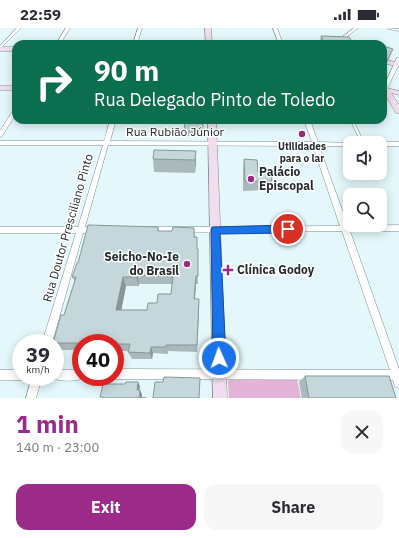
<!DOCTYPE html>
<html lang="en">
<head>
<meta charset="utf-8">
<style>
  :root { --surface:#fff; --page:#f7f7f7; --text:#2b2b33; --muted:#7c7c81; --accent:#9b2a89 }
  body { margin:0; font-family:"IBM Plex Sans",sans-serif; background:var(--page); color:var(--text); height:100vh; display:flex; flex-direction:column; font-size:15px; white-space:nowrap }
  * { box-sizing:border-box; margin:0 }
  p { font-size:13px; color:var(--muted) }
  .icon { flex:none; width:22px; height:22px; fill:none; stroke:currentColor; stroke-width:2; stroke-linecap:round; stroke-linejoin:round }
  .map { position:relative; height:370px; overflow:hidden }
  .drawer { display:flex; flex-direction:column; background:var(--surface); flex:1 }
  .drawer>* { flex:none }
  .hud { position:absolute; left:12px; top:12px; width:375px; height:84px; border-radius:12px; box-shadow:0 2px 10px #0003; background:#0b6e4f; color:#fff; overflow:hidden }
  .buttons { position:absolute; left:343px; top:108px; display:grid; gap:8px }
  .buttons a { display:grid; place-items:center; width:44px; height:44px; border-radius:8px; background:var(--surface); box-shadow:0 2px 10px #0003; font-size:20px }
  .speed { position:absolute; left:12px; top:306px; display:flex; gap:8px; font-size:20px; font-weight:700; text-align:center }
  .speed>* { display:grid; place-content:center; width:52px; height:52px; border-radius:50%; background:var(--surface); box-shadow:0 2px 10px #0003; line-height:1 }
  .speed small { font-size:10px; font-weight:400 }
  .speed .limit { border:6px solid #d22; background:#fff; color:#111 }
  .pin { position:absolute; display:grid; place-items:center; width:34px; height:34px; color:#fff; margin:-17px; border:2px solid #fff; border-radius:50%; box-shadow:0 1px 4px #0007 }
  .me { position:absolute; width:44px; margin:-22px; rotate:358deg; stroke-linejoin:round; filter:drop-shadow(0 0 3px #0008) }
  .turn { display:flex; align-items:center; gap:14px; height:84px; padding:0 16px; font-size:18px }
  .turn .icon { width:52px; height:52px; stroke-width:2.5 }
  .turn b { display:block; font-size:28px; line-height:34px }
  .round { display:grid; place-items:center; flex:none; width:42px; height:42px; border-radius:12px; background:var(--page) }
  .headline { display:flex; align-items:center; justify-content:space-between; height:68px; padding:0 16px }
  h1 { font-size:24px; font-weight:700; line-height:30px; color:var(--accent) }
  .cta { display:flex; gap:8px; margin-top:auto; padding:8px 16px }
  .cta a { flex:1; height:46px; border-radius:12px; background:var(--accent); color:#fff; font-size:16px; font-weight:700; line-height:46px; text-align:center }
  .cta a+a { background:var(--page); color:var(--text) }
  .status { display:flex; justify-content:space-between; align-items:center; height:28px; padding:0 20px; background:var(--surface); direction:ltr }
  .status svg { height:11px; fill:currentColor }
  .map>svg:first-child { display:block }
</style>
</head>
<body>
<div class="status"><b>22:59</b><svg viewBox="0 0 49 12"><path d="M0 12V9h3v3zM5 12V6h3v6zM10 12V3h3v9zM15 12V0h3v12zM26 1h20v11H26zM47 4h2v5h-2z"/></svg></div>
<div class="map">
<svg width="399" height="370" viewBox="0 0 399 370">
  <rect width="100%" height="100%" fill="#e4f7fb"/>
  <polygon fill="#e4b3d8" points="230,351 297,351 301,370 229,370 228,354"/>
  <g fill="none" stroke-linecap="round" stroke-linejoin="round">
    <g stroke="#7b8d91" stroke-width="3.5">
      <polyline id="lane" points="352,93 363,115"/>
    </g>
    <g stroke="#7b8d91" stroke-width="1">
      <g id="street">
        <polygon points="17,0 21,0 0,21 0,18"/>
        <polygon points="66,0 70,0 60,16 56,16"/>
        <polygon points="138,0 142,0 137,16 133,16"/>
        <polygon points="273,0 277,0 283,16 279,16"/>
        <polygon points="354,0 358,0 338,16 333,16"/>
        <polygon points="388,0 399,1 399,3 389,1"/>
        <polygon points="397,30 399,30 399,36 387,61 383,62 383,60"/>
        <polygon points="16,80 16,86 2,108 0,109 0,103 14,81"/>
        <polygon points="110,92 116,92 110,113 312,114 304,92 310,92 318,114 352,115 350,115 350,118 319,118 348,198 399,197 399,203 350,203 399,341 399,360 395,359 393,352 115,351 111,349 115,349 115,341 390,342 342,203 149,205 146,204 145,202 146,200 149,199 340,198 313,118 108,117 85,199 98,200 99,202 98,204 83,205 52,315 42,315 76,205 0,205 0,199 78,199 103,117 0,117 0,113 104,113"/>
        <polygon points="380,114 399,114 399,118 380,118 380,115 378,115"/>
        <polygon points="0,342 21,342 21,349 25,349 21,352 0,352"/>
        <path d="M55,342H81V349H85C80,354 56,354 51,349H55Z"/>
        <polygon points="32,349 42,349 36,370 26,370"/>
      </g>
    </g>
    <g stroke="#7b8d91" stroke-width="1">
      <g id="secondary">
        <polygon points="205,0 211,0 212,16 206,16"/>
        <rect x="0" y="19" width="16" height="4"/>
        <polygon points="383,31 399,35 399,39 383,35"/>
        <rect x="0" y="58" width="16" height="4"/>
        <polygon points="383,59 399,63 399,67 391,65 399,77 399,85 396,85 383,63"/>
        <polygon points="208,92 216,92 227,370 213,370"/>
      </g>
    </g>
    <use href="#lane" stroke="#fff" stroke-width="2.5"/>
    <use href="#street" fill="#fff" fill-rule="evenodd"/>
    <use href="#secondary" fill="#f1dded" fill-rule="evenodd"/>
  </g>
  <g fill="#a9b9bc" fill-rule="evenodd">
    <polygon points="321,8 354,16 319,16"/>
    <polygon points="203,92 203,108 184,108 184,104"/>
    <polygon points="230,92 244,92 243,95 230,95"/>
    <polygon points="196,123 195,145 154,144 153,131"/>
    <polygon points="244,131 258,144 272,153 270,162 243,163 243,141"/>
    <path d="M158,199L159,203H172L194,200L195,209L198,231V256H196L195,271L199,279L197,324L168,323V326L153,325L152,331H132L128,324L129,323H115V315H81V322H60L55,317V315L75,253L72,249L78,235ZM139,256H172L171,266L157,275L147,282H121L126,258H139Z"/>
    <polygon points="305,348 396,370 302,370 299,354"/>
  </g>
  <g fill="#899699">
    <polygon points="393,21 386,37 383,43 383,40"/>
    <polygon points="196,123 196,135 195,145 195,132"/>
    <polygon points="137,247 139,256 139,258 136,249"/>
    <polygon points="196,248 196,256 194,279 194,271"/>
    <polygon points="123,249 126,258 120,289 116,282"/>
    <polygon points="199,271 199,279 197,324 197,317"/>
    <polygon points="151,319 153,325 152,331 150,325"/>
    <polygon points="138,354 140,358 139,366 137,362"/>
    <polygon points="140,362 142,366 142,370 140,370"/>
  </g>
  <g fill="#c4d7db" stroke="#899699" fill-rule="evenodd">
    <polygon points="321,8 349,9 354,16 325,16"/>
    <polygon points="369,14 376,16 368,16"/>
    <polygon points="383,18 393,21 384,38 383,38"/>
    <polygon points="185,92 203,92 203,104 184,104"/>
    <polygon points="154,122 196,123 195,132 153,131"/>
    <polygon points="244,131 257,132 258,144 271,144 272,153 245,153"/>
    <path d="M88,197L158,199V203H172L173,199L194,200V209H197V221H198V248H196L194,271H199L197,317H166V319H151L150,325L128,324L130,316H115V315H53L61,287H64L76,249H72L77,235H78ZM137,247L173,248L171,266H158L157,275H148L147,282H116L123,249H136Z"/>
    <polygon points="305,348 389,348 396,370 309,370"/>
    <polygon points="164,349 200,350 199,370 153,370 155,354 163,354"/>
    <polygon points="126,354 138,354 137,362 140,362 139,370 146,370 103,370 103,369 100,369 103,356 125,356"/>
  </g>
  <polygon fill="#1a73e8" stroke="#114b97" points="288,197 291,198 292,201 291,204 288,205 220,206 226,330 224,334 219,336 215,334 213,330 211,202 212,199"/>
  <g fill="#9b2a89" stroke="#fff" stroke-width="1.5">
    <circle cx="302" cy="106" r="4"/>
    <circle cx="251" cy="151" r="4"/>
    <circle cx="187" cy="236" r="4"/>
    <path d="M226 236h4v4h4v4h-4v4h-4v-4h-4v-4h4z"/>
  </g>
  <g text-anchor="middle" stroke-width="3" stroke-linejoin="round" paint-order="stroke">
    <g font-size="10" font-weight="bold" fill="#242b2d" stroke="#fff">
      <text x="302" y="122">Utilidades<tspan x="302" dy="12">para o lar</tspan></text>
    </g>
    <g font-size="12" fill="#242b2d" stroke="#fff">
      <text x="175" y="108">Rua Rubião Júnior</text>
      <text transform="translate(68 200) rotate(-74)" y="4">Rua Doutor Presciliano Pinto</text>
    </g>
    <g font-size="12" font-weight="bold" fill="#242b2d" stroke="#fff" text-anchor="start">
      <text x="259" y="148">Palácio<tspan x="259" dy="14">Episcopal</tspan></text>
      <text x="179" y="233" text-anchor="end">Seicho-No-Ie<tspan x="179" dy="14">do Brasil</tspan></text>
      <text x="237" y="246">Clínica Godoy</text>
    </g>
  </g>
</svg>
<div class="buttons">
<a><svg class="icon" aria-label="sound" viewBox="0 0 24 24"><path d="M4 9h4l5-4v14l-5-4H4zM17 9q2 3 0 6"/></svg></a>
<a><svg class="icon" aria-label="search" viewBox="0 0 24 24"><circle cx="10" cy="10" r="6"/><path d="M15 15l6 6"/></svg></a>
</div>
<div class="speed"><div>39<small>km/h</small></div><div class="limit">40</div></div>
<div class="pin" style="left:288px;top:201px;background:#d93025"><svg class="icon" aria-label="arrive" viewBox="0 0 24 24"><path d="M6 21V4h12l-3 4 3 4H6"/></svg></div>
<svg class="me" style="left:219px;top:330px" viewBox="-20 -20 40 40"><circle r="17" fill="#1a73e8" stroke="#fff" stroke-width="3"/><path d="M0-11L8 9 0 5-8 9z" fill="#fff"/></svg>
<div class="hud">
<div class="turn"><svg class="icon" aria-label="right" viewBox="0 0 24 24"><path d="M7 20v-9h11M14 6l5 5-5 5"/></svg><div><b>90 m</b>Rua Delegado Pinto de Toledo</div></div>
</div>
</div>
<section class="drawer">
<div class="headline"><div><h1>1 min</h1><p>140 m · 23:00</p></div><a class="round"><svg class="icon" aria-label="close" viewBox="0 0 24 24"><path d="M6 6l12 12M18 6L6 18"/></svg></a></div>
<div class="cta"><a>Exit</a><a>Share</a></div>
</section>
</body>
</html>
